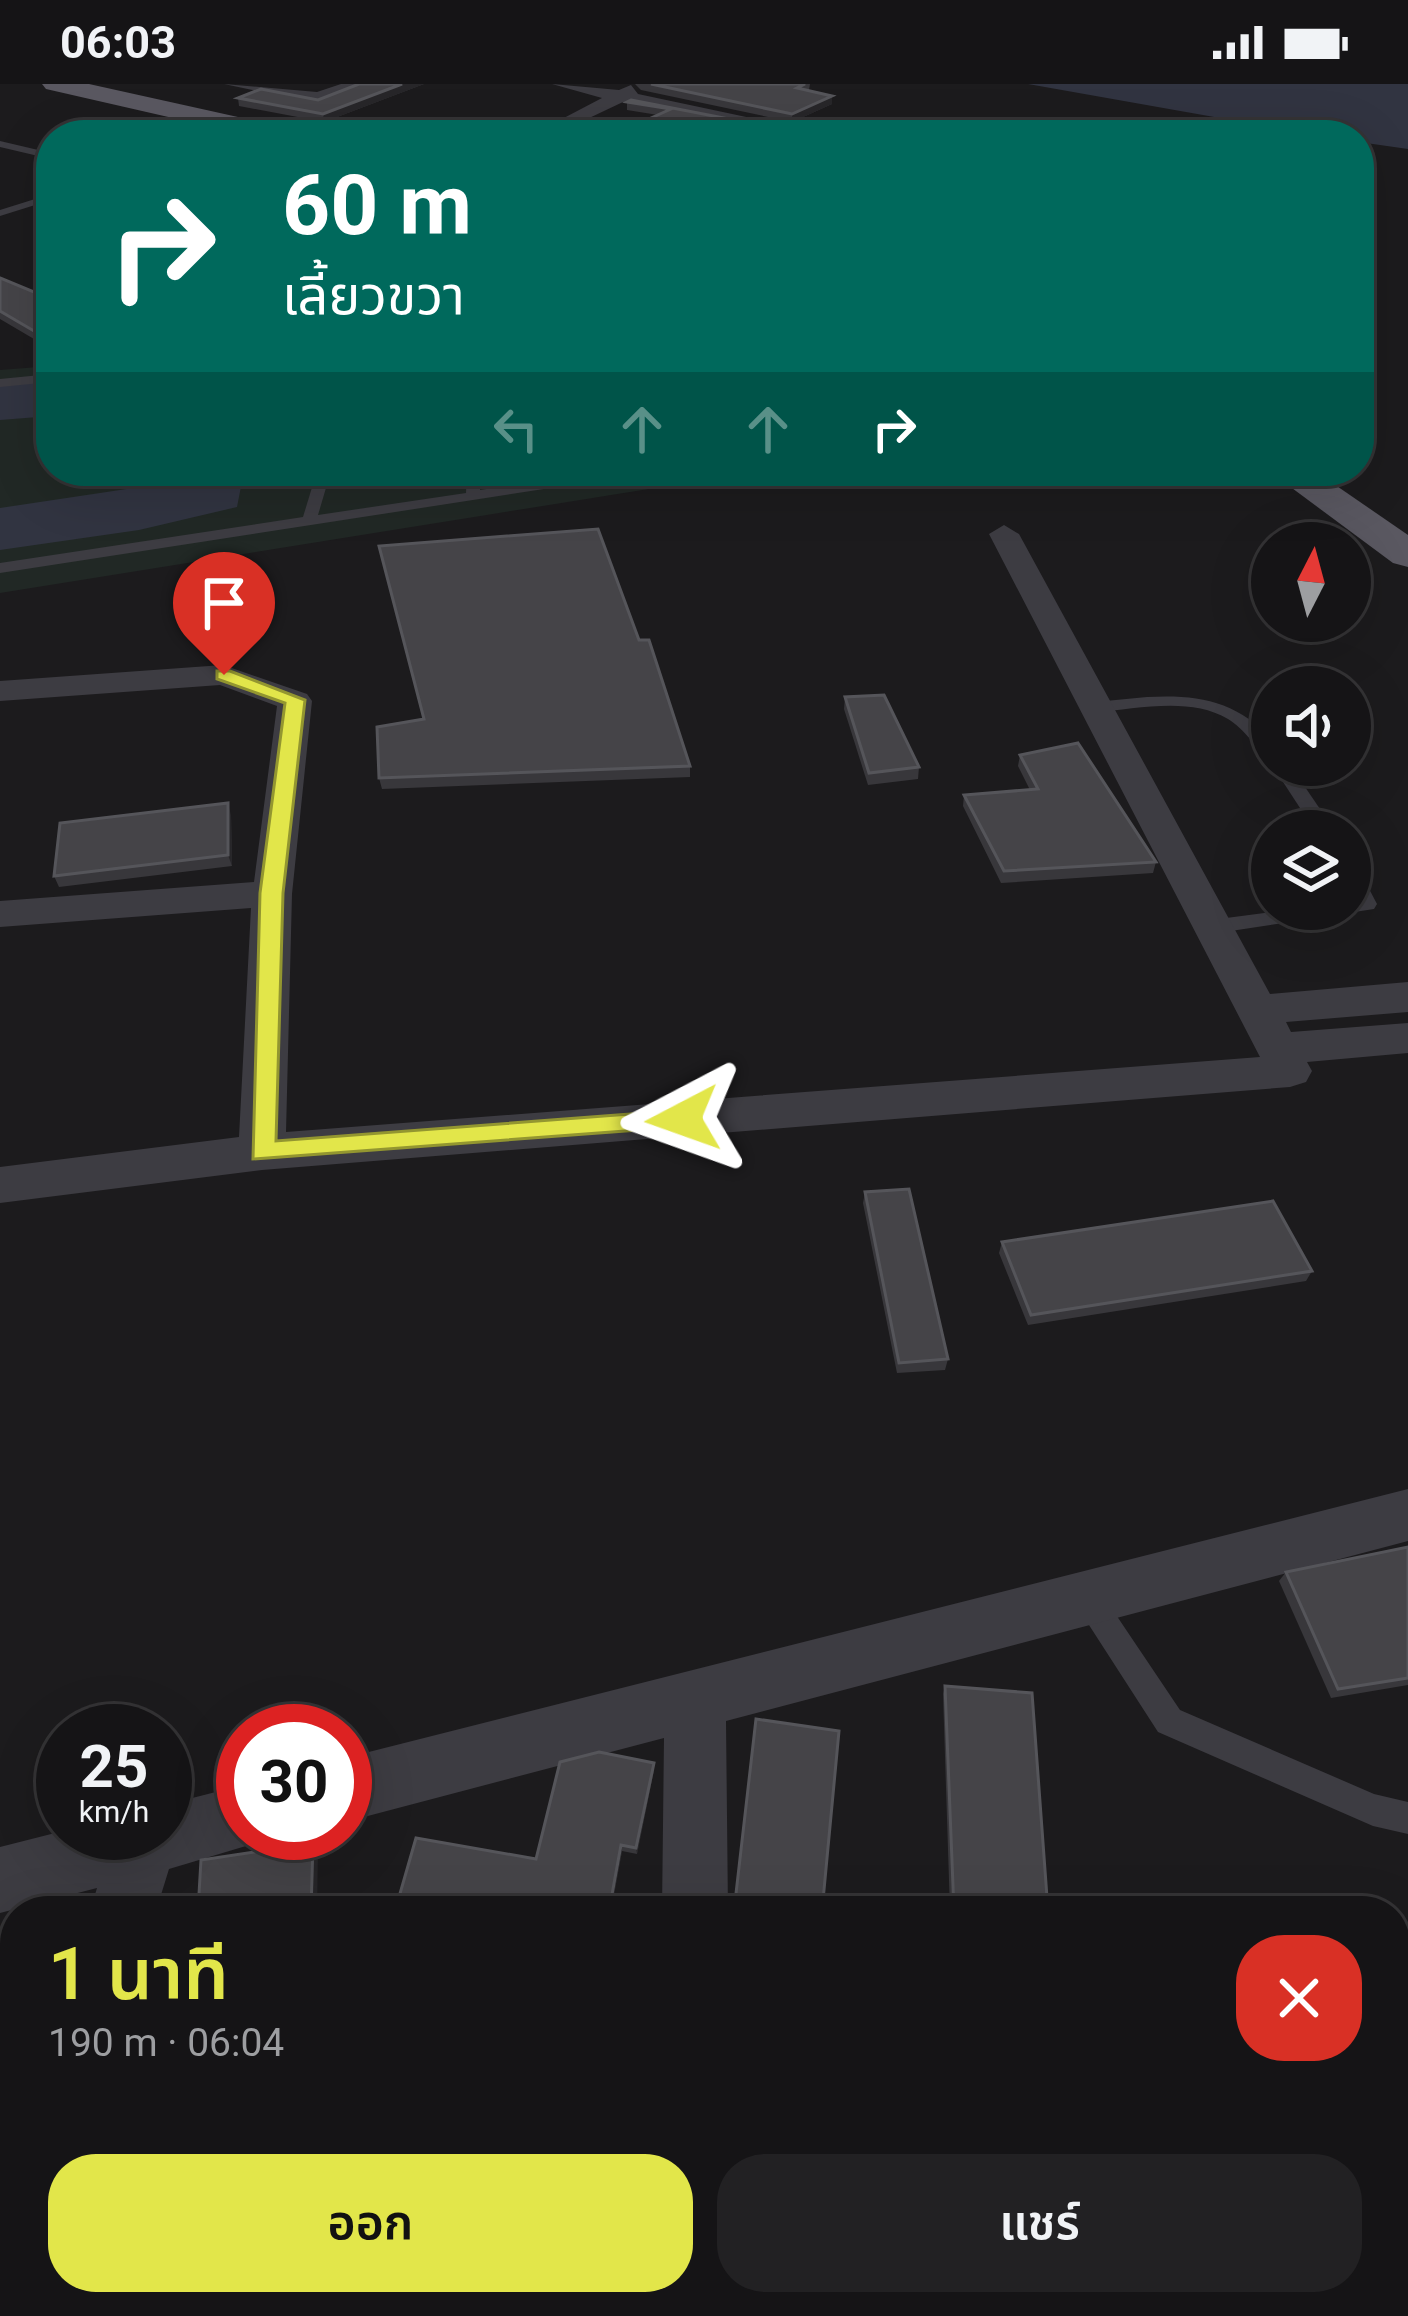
<!DOCTYPE html>
<html lang="th">
<head>
<meta charset="utf-8">
<style>
  :root { --surface:#151416; --page:#222123; --text:#f1f3f6; --muted:#9d9ea1; --line:#343335; --accent:#e2e64a }
  body { margin:0; font-family:Roboto,"Noto Sans Thai",sans-serif; background:var(--page); color:var(--text); height:100vh; display:flex; flex-direction:column; font-size:45px; white-space:nowrap }
  * { box-sizing:border-box; margin:0 }
  p { font-size:39px; color:var(--muted) }
  .icon { flex:none; width:66px; height:66px; fill:none; stroke:currentColor; stroke-width:2; stroke-linecap:round; stroke-linejoin:round }
  .map { position:relative; flex:1; overflow:hidden }
  .side { position:absolute; left:0px; top:1812px; width:1410px; height:420px; display:flex; flex-direction:column; background:var(--surface); border-radius:48px 48px 0 0; box-shadow:0 12px 48px #0002,0 0 0 3px var(--line) }
  .side>* { flex:none }
  .top-card { position:absolute; left:36px; top:36px; width:1338px; height:366px; border-radius:48px; box-shadow:0 12px 48px #0002,0 0 0 3px var(--line); background:#00695c; color:#fff; overflow:hidden }
  .needle { width:78px; rotate:6deg }
  .buttons { position:absolute; left:1251px; top:438px; display:grid; gap:24px }
  .buttons a { display:grid; place-items:center; width:120px; height:120px; border-radius:50%; background:var(--surface); box-shadow:0 12px 48px #0002,0 0 0 3px var(--line); font-size:60px }
  .speed { position:absolute; left:36px; top:1620px; display:flex; gap:24px; font-size:60px; font-weight:700; text-align:center }
  .speed>* { display:grid; place-content:center; width:156px; height:156px; border-radius:50%; background:var(--surface); box-shadow:0 12px 48px #0002,0 0 0 3px var(--line); line-height:1 }
  .speed small { font-size:30px; font-weight:400 }
  .speed .limit { border:18px solid #d22; background:#fff; color:#111 }
  .pin { position:absolute; display:grid; place-items:center; width:102px; height:102px; color:#fff; margin:-123px -51px; border-radius:50% 50% 50% 0; rotate:-45deg; box-shadow:0 0 12px #0007 }
  .pin .icon { rotate:45deg }
  .me { position:absolute; width:132px; margin:-66px; rotate:266deg; stroke-linejoin:round; filter:drop-shadow(0 0 9px #0008) }
  .turn { display:flex; align-items:center; gap:42px; height:252px; padding:0 48px; font-size:54px }
  .turn .icon { width:156px; height:156px; stroke-width:2.5 }
  .turn b { display:block; font-size:84px; line-height:102px }
  .lanes { display:flex; align-items:center; height:114px; padding:0 48px; background:#0003; justify-content:center; gap:60px; direction:ltr }
  .lanes .off { opacity:.35 }
  .round { display:grid; place-items:center; flex:none; width:126px; height:126px; border-radius:48px; background:var(--page) }
  .head { display:flex; align-items:center; justify-content:space-between; height:204px; padding:0 48px }
  h1 { font-size:72px; font-weight:600; line-height:90px; color:var(--accent) }
  .button { display:flex; gap:24px; margin-top:auto; padding:24px 48px }
  .button a { flex:1; height:138px; border-radius:48px; background:var(--accent); color:#111; font-size:48px; font-weight:600; line-height:138px; text-align:center }
  .button a+a { background:var(--page); color:var(--text) }
  .status { display:flex; justify-content:space-between; align-items:center; height:84px; padding:0 60px; background:var(--surface); direction:ltr }
  .status svg { height:33px; fill:currentColor }
  .map>svg:first-child { display:block }
</style>
</head>
<body>
<div class="status"><b>06:03</b><svg viewBox="0 0 49 12"><path d="M0 12V9h3v3zM5 12V6h3v6zM10 12V3h3v9zM15 12V0h3v12zM26 1h20v11H26zM47 4h2v5h-2z"/></svg></div>
<div class="map">
<svg width="1408" height="2232" viewBox="0 0 1408 2232">
  <rect width="100%" height="100%" fill="#1c1b1d"/>
  <polygon fill="#212825" points="51,282 51,387 761,387 0,509 0,286"/>
  <g fill="#313441">
    <polygon points="1028,0 1408,0 1408,65 1359,58 1359,51 1315,51"/>
    <polygon points="51,296 51,332 0,336 0,301"/>
    <polygon points="182,387 244,387 237,423 139,446 0,466 0,424 160,400"/>
  </g>
  <g fill="none" stroke-linecap="round" stroke-linejoin="round">
    <g fill="#3d3c42" fill-rule="evenodd">
      <polygon points="0,57 51,69 51,75 0,63"/>
      <polygon points="51,110 51,116 0,132 0,126"/>
      <polygon points="51,290 51,298 0,303 0,295"/>
      <polygon points="317,387 331,387 318,431 466,409 467,387 481,387 480,406 607,387 642,387 635,391 0,489 0,479 303,433"/>
      <path d="M1147,613C1197,610 1238,617 1272,656V672C1255,665 1245,645 1228,635C1190,612 1137,625 1095,628L1086,623L1095,618Z"/>
      <polygon points="1272,681 1290,681 1335,747 1315,747"/>
      <polygon points="1350,780 1357,782 1377,820 1374,825 1211,850 1201,843 1211,836 1296,825 1350,825 1350,817 1355,816 1350,806"/>
      <polygon points="1088,1500 1098,1504 1180,1626 1374,1710 1408,1718 1408,1750 1373,1742 1158,1648 1078,1524 1073,1514 1078,1504"/>
    </g>
    <g fill="#3d3c42" fill-rule="evenodd">
      <polygon points="224,0 317,8 341,0 368,0 318,20"/>
      <polygon points="552,0 619,6 631,1 638,10 832,51 792,51 623,18 585,36 612,51 586,51 560,36 602,14"/>
      <polygon points="1004,441 1019,450 1270,910 1408,898 1408,928 1286,938 1291,948 1408,939 1408,969 1307,978 1312,987 1306,998 1290,1003 262,1086 0,1119 0,1083 239,1053 251,824 0,843 0,817 254,798 277,622 220,601 0,617 0,597 223,581 307,610 312,617 292,810 286,1048 1260,973 989,450"/>
      <polygon points="1408,1405 1408,1457 726,1637 728,1827 662,1827 664,1654 345,1738 345,1674"/>
      <polygon points="243,1701 243,1749 269,1749 266,1756 169,1785 156,1827 90,1827 97,1804 0,1829 0,1763 63,1747 165,1749 165,1721"/>
      <polygon points="15,2149 15,2217 44,2217 40,2232 0,2232 0,2155"/>
      <polygon points="596,2217 674,2217 673,2232 595,2232"/>
    </g>
    <g fill="#5a5861" fill-rule="evenodd">
      <polygon points="42,0 89,0 283,43 296,51 247,51 46,5"/>
      <polygon points="1269,387 1315,387 1408,451 1408,483 1393,479"/>
    </g>
  </g>
  <g fill="#38373b">
    <polygon points="359,0 424,0 324,38 239,22 238,14 318,16"/>
    <polygon points="635,0 810,0 809,6 832,12 832,20 792,38 641,6"/>
    <polygon points="627,18 765,42 765,50 631,51 631,43 658,31 627,26"/>
    <polygon points="0,194 51,215 51,265 0,235"/>
    <polygon points="379,462 639,556 690,682 690,693 382,705 379,694 423,635"/>
    <polygon points="845,613 919,683 918,695 868,701 844,625"/>
    <polygon points="1020,671 1156,778 1153,789 1001,799 963,722 964,711 1030,706 1018,682"/>
    <polygon points="231,731 232,782 59,803 54,792"/>
    <polygon points="865,1108 948,1275 945,1286 897,1289 863,1119"/>
    <polygon points="1002,1158 1312,1187 1306,1197 1028,1241 999,1169"/>
    <polygon points="1408,1463 1408,1601 1331,1614 1279,1497 1286,1488"/>
    <polygon points="945,1602 1048,1827 950,1827 943,1610"/>
    <polygon points="654,1679 654,1686 637,1770 622,1767 611,1827 395,1827 536,1775"/>
    <polygon points="1395,1873 1408,1875 1408,2082 1395,2080"/>
    <polygon points="1001,2217 1077,2217 1078,2222 1072,2223"/>
  </g>
  <g fill="#272629">
    <polygon points="402,0 424,0 324,38 323,30"/>
    <polygon points="832,12 832,20 792,38 792,30"/>
    <polygon points="765,42 763,51 745,51"/>
    <polygon points="228,719 231,731 232,782 228,771"/>
    <polygon points="654,1679 654,1686 637,1770 636,1764"/>
    <polygon points="313,1759 318,1766 317,1827 311,1827"/>
    <polygon points="621,1761 622,1767 611,1827 609,1827"/>
  </g>
  <g fill="#454448" stroke="#55555a" stroke-width="3">
    <polygon points="359,0 402,0 323,30 238,14 261,5 318,16"/>
    <polygon points="651,0 805,0 797,4 832,12 792,30"/>
    <polygon points="631,16 765,42 745,51 668,51 631,43 671,25 627,18"/>
    <polygon points="0,194 51,215 51,257 0,227"/>
    <polygon points="598,445 639,556 649,556 690,682 379,694 377,643 424,635 379,462"/>
    <polygon points="884,611 919,683 869,689 845,613"/>
    <polygon points="1078,659 1156,778 1004,787 964,711 1038,705 1020,671"/>
    <polygon points="228,719 228,771 54,792 60,739"/>
    <polygon points="909,1105 948,1275 899,1279 865,1108"/>
    <polygon points="1273,1117 1312,1187 1031,1231 1002,1158"/>
    <polygon points="1408,1463 1408,1594 1338,1605 1286,1488"/>
    <polygon points="945,1602 1032,1609 1048,1827 954,1827"/>
    <polygon points="756,1635 839,1647 822,1827 734,1827"/>
    <polygon points="599,1668 654,1679 636,1764 621,1761 609,1827 395,1827 416,1754 536,1775 560,1678"/>
    <polygon points="313,1759 311,1827 198,1827 201,1776"/>
    <polygon points="1395,1873 1408,1875 1408,2077 1395,2075"/>
    <polygon points="309,2217 475,2217 470,2232 304,2232"/>
    <polygon points="712,2217 922,2217 922,2232 710,2232"/>
    <polygon points="1020,2217 1077,2217 1078,2222"/>
    <polygon points="36,2228 223,2231 29,2232"/>
  </g>
  <polygon fill="#e2e64a" stroke="#939630" stroke-width="3" points="217,587 230,587 305,616 283,809 276,1057 683,1026 696,1035 692,1042 253,1075 260,809 285,619 217,595"/>
</svg>
<div class="buttons">
<a><svg class="needle" viewBox="-14 -14 28 28"><path d="M0-13l5 13h-10z" fill="#e53935"/><path d="M0 13l5-13h-10z" fill="#9d9ea1"/></svg></a>
<a><svg class="icon" aria-label="sound" viewBox="0 0 24 24"><path d="M4 9h4l5-4v14l-5-4H4zM17 9q2 3 0 6"/></svg></a>
<a><svg class="icon" aria-label="layers" viewBox="0 0 24 24"><path d="M12 4l9 5-9 5-9-5zM3 14l9 5 9-5"/></svg></a>
</div>
<div class="speed"><div>25<small>km/h</small></div><div class="limit">30</div></div>
<div class="pin" style="left:224px;top:591px;background:#d93025"><svg class="icon" aria-label="arrive" viewBox="0 0 24 24"><path d="M6 21V4h12l-3 4 3 4H6"/></svg></div>
<svg class="me" style="left:683px;top:1035px" viewBox="-20 -20 40 40"><path d="M0-17L14 15 0 8-14 15z" fill="#e2e64a" stroke="#fff" stroke-width="4"/></svg>
<div class="top-card">
<div class="turn"><svg class="icon" aria-label="right" viewBox="0 0 24 24"><path d="M7 20v-9h11M14 6l5 5-5 5"/></svg><div><b>60 m</b>เลี้ยวขวา</div></div>
<div class="lanes"><svg class="icon off" aria-label="left" viewBox="0 0 24 24"><path d="M17 20v-9H6M10 6l-5 5 5 5"/></svg><svg class="icon off" aria-label="ahead" viewBox="0 0 24 24"><path d="M12 20V5M6 11l6-6 6 6"/></svg><svg class="icon off" aria-label="ahead" viewBox="0 0 24 24"><path d="M12 20V5M6 11l6-6 6 6"/></svg><svg class="icon" aria-label="right" viewBox="0 0 24 24"><path d="M7 20v-9h11M14 6l5 5-5 5"/></svg></div>
</div>
<section class="side">
<div class="head"><div><h1>1 นาที</h1><p>190 m · 06:04</p></div><a class="round" style="background:#d93025;color:#fff"><svg class="icon" aria-label="close" viewBox="0 0 24 24"><path d="M6 6l12 12M18 6L6 18"/></svg></a></div>
<div class="button"><a>ออก</a><a>แชร์</a></div>
</section>
</div>
</body>
</html>
